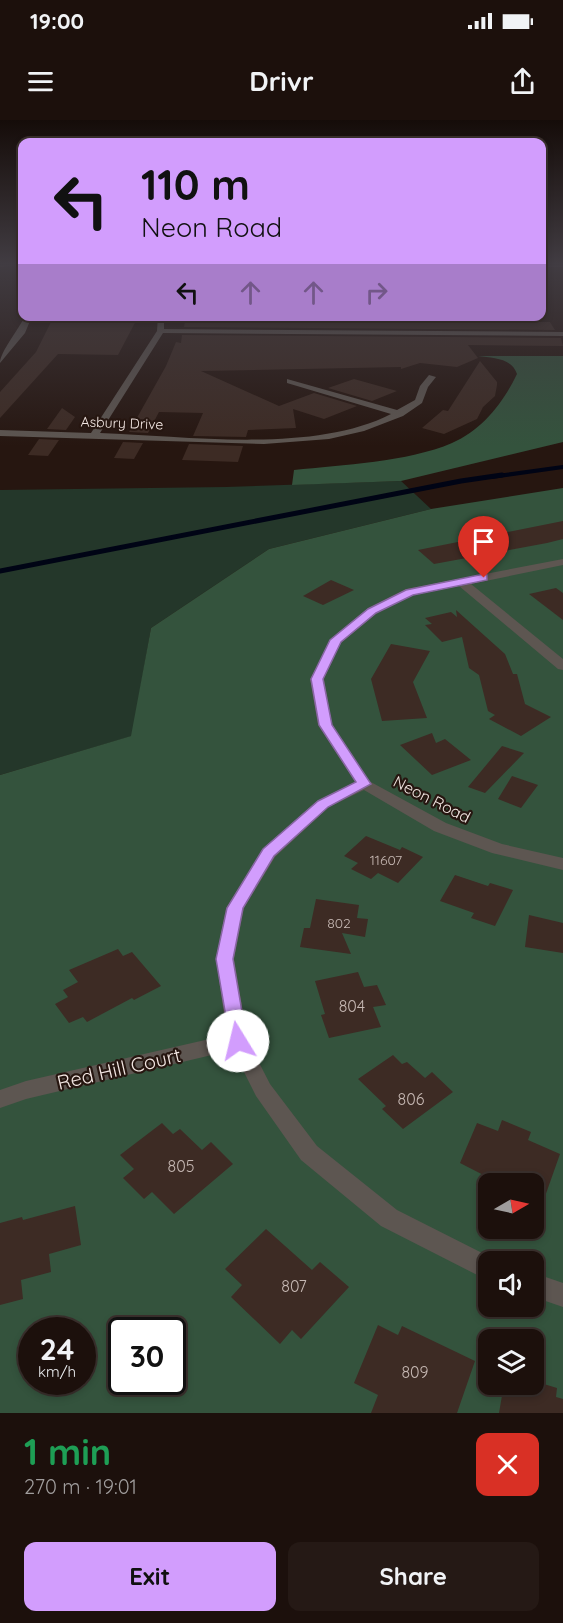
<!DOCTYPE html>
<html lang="en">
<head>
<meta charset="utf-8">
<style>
  :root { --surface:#1c100c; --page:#251915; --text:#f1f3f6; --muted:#a09d9d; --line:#3a302d; --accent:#d29dfd }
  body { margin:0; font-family:Quicksand,sans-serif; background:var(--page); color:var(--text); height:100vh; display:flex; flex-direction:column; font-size:22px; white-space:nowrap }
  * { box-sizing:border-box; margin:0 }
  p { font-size:20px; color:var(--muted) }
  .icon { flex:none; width:33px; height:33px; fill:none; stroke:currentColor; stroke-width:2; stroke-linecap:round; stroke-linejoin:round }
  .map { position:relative; height:1293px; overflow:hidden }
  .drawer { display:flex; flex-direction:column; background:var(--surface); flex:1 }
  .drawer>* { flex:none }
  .banner { position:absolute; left:18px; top:18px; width:528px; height:183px; border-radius:12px; box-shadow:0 3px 9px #0003,0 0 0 2px var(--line); background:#d29dfd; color:#111; overflow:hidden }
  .needle { width:39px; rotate:81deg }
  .fabs { position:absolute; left:478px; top:1053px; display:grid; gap:12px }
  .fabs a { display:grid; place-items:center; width:66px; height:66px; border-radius:12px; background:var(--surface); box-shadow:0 3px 9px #0003,0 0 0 2px var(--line); font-size:30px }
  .speed { position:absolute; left:18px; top:1197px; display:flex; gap:12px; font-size:30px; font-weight:700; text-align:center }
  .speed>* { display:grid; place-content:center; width:78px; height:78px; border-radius:50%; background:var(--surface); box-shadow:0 3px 9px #0003,0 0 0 2px var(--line); line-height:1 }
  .speed small { font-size:15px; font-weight:400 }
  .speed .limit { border:3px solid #111; border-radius:9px; background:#fff; color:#111 }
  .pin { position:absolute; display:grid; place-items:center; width:51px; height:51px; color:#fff; margin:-62px -26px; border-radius:50% 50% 50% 0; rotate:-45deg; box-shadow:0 0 6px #0007 }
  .pin .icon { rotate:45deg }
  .me { position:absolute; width:66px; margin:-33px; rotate:351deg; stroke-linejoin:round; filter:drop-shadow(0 0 4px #0008) }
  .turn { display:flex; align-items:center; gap:21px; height:126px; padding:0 24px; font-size:27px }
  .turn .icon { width:78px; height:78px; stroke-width:2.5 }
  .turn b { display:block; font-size:42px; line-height:51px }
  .lanes { display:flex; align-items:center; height:57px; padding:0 24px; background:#0003; justify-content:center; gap:30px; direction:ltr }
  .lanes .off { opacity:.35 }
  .round { display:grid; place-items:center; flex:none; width:63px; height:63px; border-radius:12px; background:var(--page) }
  .summary { display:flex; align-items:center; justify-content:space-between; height:102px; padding:0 24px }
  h1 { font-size:36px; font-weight:700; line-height:45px; color:#1e9e55 }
  .action { display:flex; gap:12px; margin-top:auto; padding:12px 24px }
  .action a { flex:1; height:69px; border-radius:12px; background:var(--accent); color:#111; font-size:24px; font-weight:700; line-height:69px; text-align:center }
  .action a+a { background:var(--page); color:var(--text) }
  .status { display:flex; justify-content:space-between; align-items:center; height:42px; padding:0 30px; background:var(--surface); direction:ltr }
  .status svg { height:16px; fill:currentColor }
  header { display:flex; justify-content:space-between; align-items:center; height:78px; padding:0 24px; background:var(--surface); font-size:27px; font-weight:700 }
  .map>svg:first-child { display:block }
</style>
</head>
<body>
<div class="status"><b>19:00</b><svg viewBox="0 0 49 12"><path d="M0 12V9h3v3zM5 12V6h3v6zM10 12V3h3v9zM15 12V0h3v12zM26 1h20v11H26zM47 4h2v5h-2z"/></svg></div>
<header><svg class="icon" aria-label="menu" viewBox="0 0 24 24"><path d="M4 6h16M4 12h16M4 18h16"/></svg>Drivr<svg class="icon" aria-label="share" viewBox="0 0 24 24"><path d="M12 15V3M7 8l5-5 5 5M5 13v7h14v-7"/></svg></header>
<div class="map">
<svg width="563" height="1293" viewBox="0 0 563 1293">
  <rect width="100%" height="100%" fill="#261610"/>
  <polygon fill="#24372a" points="401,361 431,389 269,429 151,508 132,616 0,655 0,370 226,367"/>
  <g fill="#34533d" fill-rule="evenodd">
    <path d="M478,236H563V322L401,361L292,365L294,350C342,345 408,342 452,323C482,310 503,283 517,254C512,238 493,238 478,236Z"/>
    <path d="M563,368V1293H0V655L131,616L151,508L269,429L431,389ZM489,1064H534V1108H489ZM489,1142H534V1186H489ZM32,1210H82V1262H32ZM122,1210H172V1262H122ZM489,1220H534V1264H489Z"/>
  </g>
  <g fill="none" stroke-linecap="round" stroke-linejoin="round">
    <polyline stroke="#000415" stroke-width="4" points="491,357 563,347"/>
    <polyline stroke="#000415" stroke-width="5" points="0,451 461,361 502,355"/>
  </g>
  <g fill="#3d2b24">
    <polygon points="54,196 138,197 118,235 58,234 0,298 0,272 36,232"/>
    <polygon points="185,201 550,202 555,210 184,207"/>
    <polygon points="182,215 561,218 563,226 468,225 478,238 457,247 420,243 401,249 401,247 201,251 279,286 314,273 357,286 324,299 293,289 296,308 248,310 246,317 193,316 203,293 159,292 148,313 129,312 166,246 176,222 181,223"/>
    <polygon points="480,241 497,262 497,265 495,276 483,287 477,299 444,314 422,308 443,290 448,291"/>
    <polygon points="354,259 397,271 372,281 328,268"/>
    <polygon points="62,288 75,297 66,310 47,309"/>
    <polygon points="39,319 59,320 48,336 28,335"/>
    <polygon points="123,322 143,323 134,339 114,338"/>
    <polygon points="189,324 243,326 238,342 182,340"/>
    <polygon points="563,401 563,419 547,423 434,444 418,430"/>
    <polygon points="331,460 354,470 323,485 303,476"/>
    <polygon points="556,468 563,473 563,500 529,474"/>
    <polygon points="456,490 505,534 513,554 517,554 525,584 551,597 521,616 489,599 495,595 488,591 479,555 469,548 462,517 442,522 425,505 432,504 425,498 451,492 457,497"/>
    <polygon points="391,524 430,531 413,562 427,598 382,601 371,559"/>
    <polygon points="432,613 436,623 445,619 471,640 432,655 400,625"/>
    <polygon points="502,626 524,633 485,673 468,667"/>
    <polygon points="512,656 538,665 521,688 498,679"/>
    <polygon points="366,716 400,730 402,727 423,737 398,763 378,753 371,759 351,749 358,743 344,736"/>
    <polygon points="455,755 488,766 490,763 513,770 495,806 471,798 474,793 440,781"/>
    <polygon points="316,779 359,785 357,798 368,799 365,817 342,813 351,834 300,827 304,808 310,808"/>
    <polygon points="529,795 563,803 563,833 525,827"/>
    <polygon points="118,829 123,836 132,832 161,866 134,880 132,878 87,902 83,897 69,903 55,884 68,877 63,870 78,862 69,850"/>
    <polygon points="358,852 364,867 377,865 386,885 373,887 381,907 329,918 321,895 325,894 315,861"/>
    <polygon points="393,935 402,944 407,942 425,958 432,952 453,972 403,1009 382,989 386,986 358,959"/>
    <polygon points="502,1000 531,1012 528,1020 560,1034 537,1099 534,1098 534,1064 501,1064 460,1043 477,1003 498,1011"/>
    <polygon points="162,1003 173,1014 180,1009 202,1030 211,1022 233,1044 174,1094 152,1072 144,1079 123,1058 134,1049 120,1035"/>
    <polygon points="75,1086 81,1125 49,1134 51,1152 21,1160 23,1179 0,1185 0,1103 22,1097 23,1100"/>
    <polygon points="266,1109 312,1150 320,1142 349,1167 301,1219 292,1210 280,1224 231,1177 242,1165 225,1149"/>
    <polygon points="378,1205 398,1215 402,1206 475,1241 457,1293 371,1293 378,1275 354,1263"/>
    <polygon points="534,1261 557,1268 556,1277 563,1279 563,1293 499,1293 504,1264 534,1264"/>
  </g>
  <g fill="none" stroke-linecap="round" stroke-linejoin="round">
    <g fill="#5d5651" fill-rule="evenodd">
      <polygon points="0,145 20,145 0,147"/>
      <rect x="542" y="145" width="21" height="2"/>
      <path d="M25,196H32L25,213L0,243C0,232 19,209 25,196Z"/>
      <path d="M158,196H164V209L563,212V216L163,213L100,313C187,316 313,334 391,294L287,263V259L397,290L415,280L420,266L429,255L436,257L428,267L422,283L403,296L364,311L329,319L264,324L0,316V310L91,313L157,211Z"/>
      <polygon points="563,439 563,445 471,464 563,539 563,550 558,549 459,466 413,475 376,494 341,523 324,559 332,605 369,661 446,703 502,724 563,738 563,750 492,733 434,711 364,670 329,687 275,737 244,788 234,839 248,921 270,964 317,1026 397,1090 498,1141 489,1142 489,1161 381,1106 301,1040 256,976 233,930 26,979 0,988 0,970 26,961 227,915 216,839 226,788 263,729 317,681 355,662 318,605 310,559 332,518 368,488 406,469"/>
      <polygon points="534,1153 563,1163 563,1187 534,1177"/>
    </g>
  </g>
  <linearGradient id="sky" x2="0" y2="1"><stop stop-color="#150c09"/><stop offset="0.44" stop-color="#413c42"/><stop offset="1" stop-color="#413c42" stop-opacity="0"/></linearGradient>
  <rect width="563" height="326" fill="url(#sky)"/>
  <polygon fill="#d29dfd" stroke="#8866a4" stroke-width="1.5" points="484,454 487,455 487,460 413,475 376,493 341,522 323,559 332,605 371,664 328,687 274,736 243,788 233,839 247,921 244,926 238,928 231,926 216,839 227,788 263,729 318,681 356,662 319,605 311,559 330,520 368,489 406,470"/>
  <g text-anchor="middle" stroke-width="4.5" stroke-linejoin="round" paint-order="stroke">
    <g font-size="14" fill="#f3e7e3" stroke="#261610">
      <text transform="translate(122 303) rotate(2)" y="5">Asbury Drive</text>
    </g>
    <g font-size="14" fill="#c6b8b3">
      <text x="386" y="745">11607</text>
      <text x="339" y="808">802</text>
    </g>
    <g font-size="16" fill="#f3e7e3" stroke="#261610">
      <text transform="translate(432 679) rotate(27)" y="6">Neon Road</text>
    </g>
    <g font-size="16" fill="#c6b8b3">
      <text x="352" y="892">804</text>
      <text x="411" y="985">806</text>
      <text x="181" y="1052">805</text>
      <text x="294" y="1172">807</text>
      <text x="415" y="1258">809</text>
    </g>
    <g font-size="20" fill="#f3e7e3" stroke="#261610">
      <text transform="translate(119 949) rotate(-13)" y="7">Red Hill Court</text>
    </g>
  </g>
</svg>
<div class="fabs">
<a><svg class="needle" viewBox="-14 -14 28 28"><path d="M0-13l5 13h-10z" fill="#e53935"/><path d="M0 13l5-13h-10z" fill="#a09d9d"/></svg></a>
<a><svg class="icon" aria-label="sound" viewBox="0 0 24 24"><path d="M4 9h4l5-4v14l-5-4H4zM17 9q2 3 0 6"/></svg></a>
<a><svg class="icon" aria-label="layers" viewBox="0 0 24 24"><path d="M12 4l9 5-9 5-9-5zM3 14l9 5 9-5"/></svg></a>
</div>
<div class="speed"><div>24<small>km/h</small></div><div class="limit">30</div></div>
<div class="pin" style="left:484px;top:458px;background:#d93025"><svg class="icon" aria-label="arrive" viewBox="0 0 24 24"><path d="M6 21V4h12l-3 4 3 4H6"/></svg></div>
<svg class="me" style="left:238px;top:921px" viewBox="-20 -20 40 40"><circle r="19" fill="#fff"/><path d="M0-13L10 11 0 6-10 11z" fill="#d29dfd"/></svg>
<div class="banner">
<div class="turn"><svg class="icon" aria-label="left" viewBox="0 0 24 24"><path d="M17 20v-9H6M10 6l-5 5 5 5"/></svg><div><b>110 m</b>Neon Road</div></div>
<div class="lanes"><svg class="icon" aria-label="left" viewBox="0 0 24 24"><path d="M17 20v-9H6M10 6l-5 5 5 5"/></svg><svg class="icon off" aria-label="ahead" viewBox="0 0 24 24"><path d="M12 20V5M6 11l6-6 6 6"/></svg><svg class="icon off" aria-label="ahead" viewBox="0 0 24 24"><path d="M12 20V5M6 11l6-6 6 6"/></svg><svg class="icon off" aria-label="right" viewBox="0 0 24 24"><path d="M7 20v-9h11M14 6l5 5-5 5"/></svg></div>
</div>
</div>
<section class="drawer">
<div class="summary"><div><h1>1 min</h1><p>270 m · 19:01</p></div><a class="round" style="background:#d93025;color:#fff"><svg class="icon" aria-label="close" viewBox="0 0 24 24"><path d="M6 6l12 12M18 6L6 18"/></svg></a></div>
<div class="action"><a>Exit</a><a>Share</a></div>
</section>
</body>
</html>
